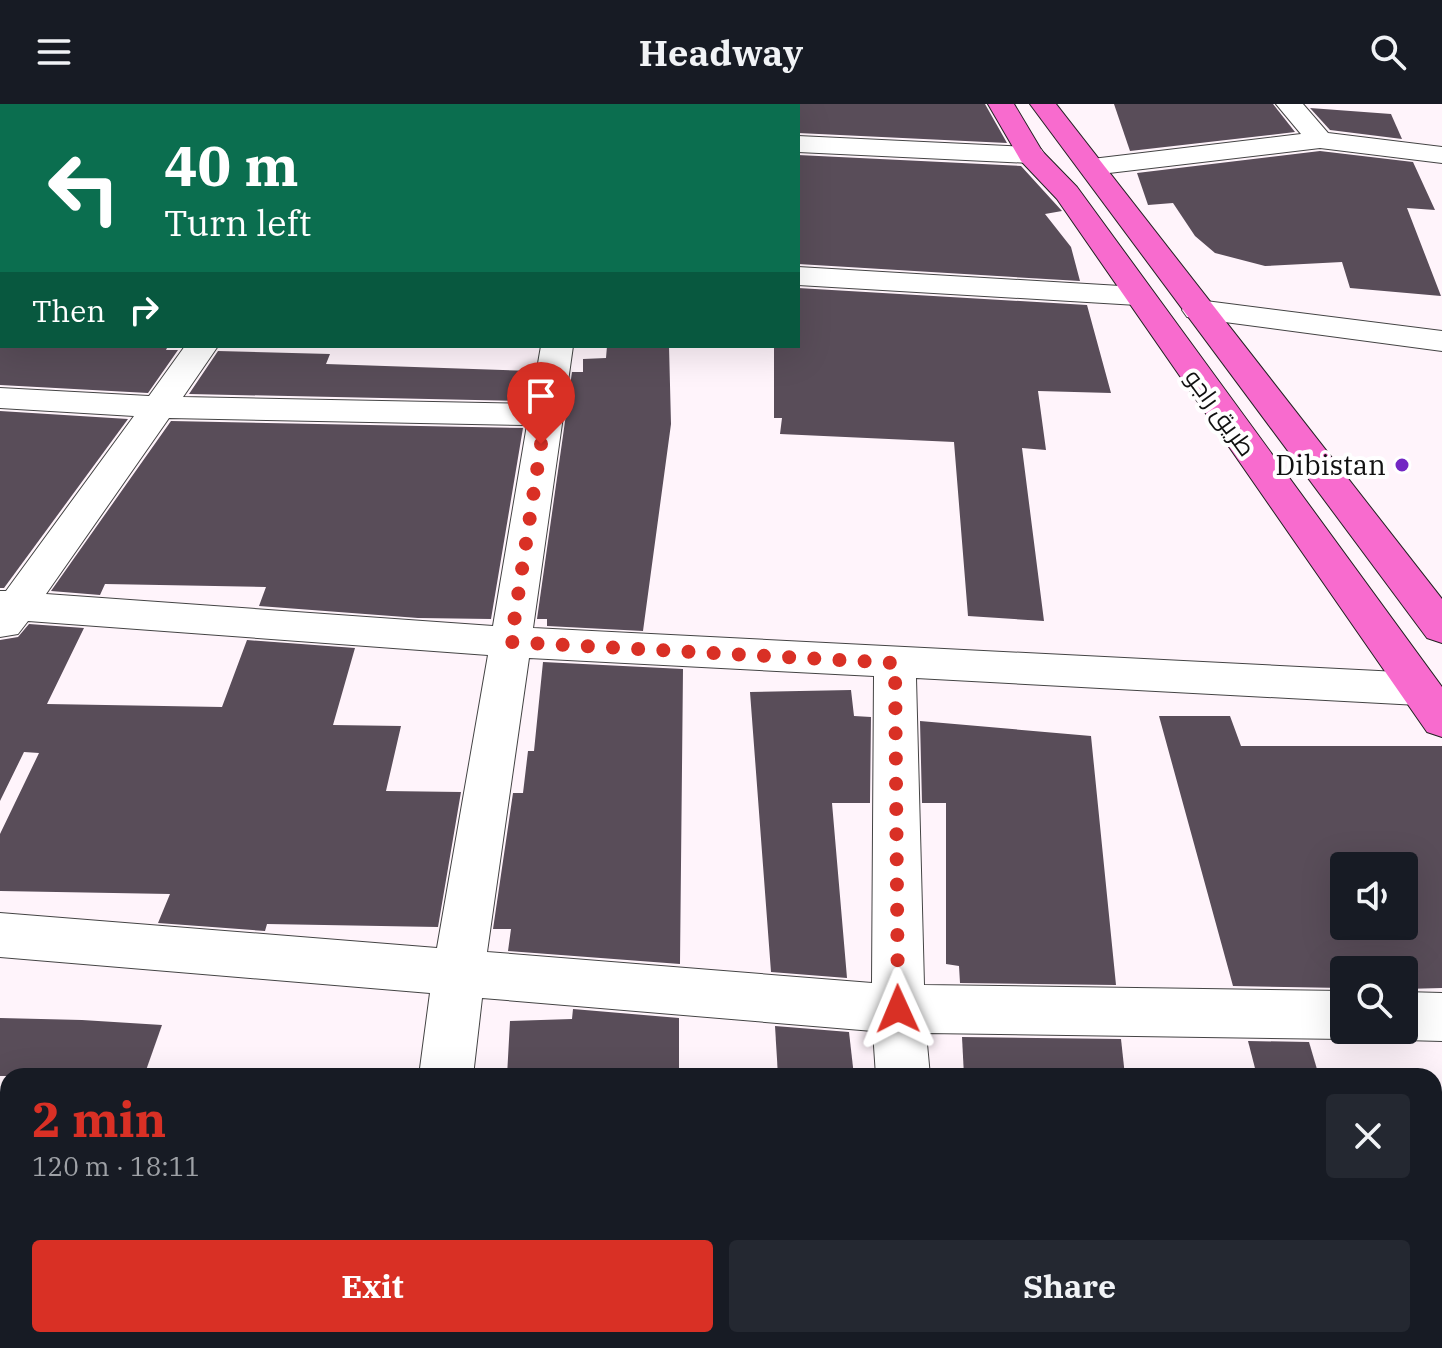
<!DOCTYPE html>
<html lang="en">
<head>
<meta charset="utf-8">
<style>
  :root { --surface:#171b24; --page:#242831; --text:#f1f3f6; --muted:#9ea1a6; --accent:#d93025 }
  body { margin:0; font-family:"IBM Plex Serif",Cairo,serif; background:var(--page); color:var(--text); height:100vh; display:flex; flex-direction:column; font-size:30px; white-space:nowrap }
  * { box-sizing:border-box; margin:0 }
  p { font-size:26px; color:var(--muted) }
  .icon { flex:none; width:44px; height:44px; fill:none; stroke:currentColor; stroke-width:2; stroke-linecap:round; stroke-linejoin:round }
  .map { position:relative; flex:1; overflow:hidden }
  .panel { position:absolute; left:0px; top:964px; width:1442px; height:280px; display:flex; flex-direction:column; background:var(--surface); border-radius:24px 24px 0 0; box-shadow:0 8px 32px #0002 }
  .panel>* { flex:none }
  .hud { position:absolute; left:0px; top:0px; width:800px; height:244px; box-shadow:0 8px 32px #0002; background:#0b6e4f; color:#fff; overflow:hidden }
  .controls { position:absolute; left:1330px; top:748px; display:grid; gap:16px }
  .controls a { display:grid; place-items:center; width:88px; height:88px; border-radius:8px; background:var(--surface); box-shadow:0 8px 32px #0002; font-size:40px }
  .pin { position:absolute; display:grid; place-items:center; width:68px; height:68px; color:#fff; margin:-82px -34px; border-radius:50% 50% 50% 0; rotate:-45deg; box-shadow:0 0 8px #0007 }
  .pin .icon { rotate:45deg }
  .me { position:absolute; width:88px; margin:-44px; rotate:359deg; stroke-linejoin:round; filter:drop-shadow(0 0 6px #0008) }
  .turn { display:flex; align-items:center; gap:28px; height:168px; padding:0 32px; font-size:36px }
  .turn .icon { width:104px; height:104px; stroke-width:2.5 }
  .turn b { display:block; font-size:56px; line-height:68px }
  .then { display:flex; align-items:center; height:76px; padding:0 32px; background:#0003; gap:16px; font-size:30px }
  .round { display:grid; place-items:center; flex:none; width:84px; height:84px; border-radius:8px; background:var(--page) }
  .head { display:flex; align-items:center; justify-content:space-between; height:136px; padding:0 32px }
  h1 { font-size:48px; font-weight:700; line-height:60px; color:var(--accent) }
  .cta { display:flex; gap:16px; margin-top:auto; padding:16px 32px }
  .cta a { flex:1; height:92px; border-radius:8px; background:var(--accent); color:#fff; font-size:32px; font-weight:700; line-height:92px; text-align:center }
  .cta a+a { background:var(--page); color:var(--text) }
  header { display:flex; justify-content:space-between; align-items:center; height:104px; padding:0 32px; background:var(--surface); font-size:36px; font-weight:700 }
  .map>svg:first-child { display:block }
</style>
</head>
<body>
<header><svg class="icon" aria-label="menu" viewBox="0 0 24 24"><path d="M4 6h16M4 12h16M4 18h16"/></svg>Headway<svg class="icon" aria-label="search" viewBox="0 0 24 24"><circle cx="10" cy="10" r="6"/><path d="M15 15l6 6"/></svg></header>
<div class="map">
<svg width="1442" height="1244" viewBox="0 0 1442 1244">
  <rect width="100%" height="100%" fill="#fff4fb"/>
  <g fill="#594d59" fill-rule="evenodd">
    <polygon points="798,0 985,0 1007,39 798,29"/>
    <polygon points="1114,0 1273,0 1295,28 1130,47"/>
    <polygon points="1310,4 1391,10 1402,35 1330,26"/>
    <polygon points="1320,47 1413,58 1435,106 1407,104 1441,192 1350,184 1342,158 1265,162 1215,149 1195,132 1173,99 1148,101 1137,69"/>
    <polygon points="798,51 1021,62 1062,107 1045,110 1071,143 1080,177 798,160"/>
    <polygon points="798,184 1087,201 1111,289 1038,287 1046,346 1022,344 1044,517 968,512 954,338 780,330 782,314 774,314 774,242 798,242"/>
    <polygon points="0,242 168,242 166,246 178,246 148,289 0,281"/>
    <polygon points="607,242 669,242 671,320 643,527 547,522 547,515 537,515 572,268 583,268 583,255 606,254"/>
    <polygon points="218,247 330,250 326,260 534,267 528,297 189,290"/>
    <polygon points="0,307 128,315 4,484 0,484"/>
    <polygon points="171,317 523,324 491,515 418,514 259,502 266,483 105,480 100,491 51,487"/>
    <polygon points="29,520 84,524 47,600 222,603 247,536 355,544 333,621 401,622 386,687 461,688 438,823 267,820 265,827 158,819 170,790 0,787 0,730 39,649 24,648 0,697 0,536 18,533"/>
    <polygon points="543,558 683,565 680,860 508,847 511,825 493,825 513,689 523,689 528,647 534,647"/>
    <polygon points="851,586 854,612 871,613 870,699 832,699 847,874 771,868 750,588"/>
    <path d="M1159,612H1230L1241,642H1442V884L1404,885V866H1344V884L1233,882ZM1344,762H1404V822H1344Z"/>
    <polygon points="920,617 1091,632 1116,881 960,879 959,862 946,860 946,699 922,699"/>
    <polygon points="573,905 679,914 679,972 507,972 510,917 572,915"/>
    <polygon points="0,914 82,916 162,921 144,972 0,972"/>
    <polygon points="775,922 849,928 854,972 778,972"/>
    <polygon points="962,933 1121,935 1125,972 964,972"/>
    <polygon points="1248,937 1309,938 1319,972 1257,972"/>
  </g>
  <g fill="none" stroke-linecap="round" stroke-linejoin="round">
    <g stroke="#444" stroke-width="2">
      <g id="minor">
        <polygon points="59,0 105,0 107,2 61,2"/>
        <polygon points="361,0 387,0 360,2"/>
        <polygon points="578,0 604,0 577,2"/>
        <polygon points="1276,0 1303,0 1328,29 1442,43 1442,59 1320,44 1092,71 1082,69 1078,63 1082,57 1092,55 1301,30"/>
        <polygon points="798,32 1031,43 1041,45 1045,51 1041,57 1031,59 798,48"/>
        <rect x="0" y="112" width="2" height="18"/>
        <polygon points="0,147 2,147 0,167"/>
        <polygon points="798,163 1137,183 1148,185 1153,192 1148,199 1137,201 798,181"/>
        <polygon points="1198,196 1442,227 1442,247 1187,213 1182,206 1187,199"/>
        <path d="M185,242H218L183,293L531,300L541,242H573L533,524L1418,569L1433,574L1439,585L1433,596L1418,601L916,574L924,881L1344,887V926L1363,928L1344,935L926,929L930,972H876L873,927L482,894L473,972H419L430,889L0,853V809L437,844L488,551L28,517L18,530L0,533V487H6L134,312L0,304V284L149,292ZM169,314L527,321L493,522L46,490ZM529,554L874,572L872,879L487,848Z"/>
        <polygon points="1404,888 1442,889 1442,937 1404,936 1385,929 1384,926 1404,926"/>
        <polygon points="384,1236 446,1236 445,1244 383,1244"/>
        <rect x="891" y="1236" width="62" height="8"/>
      </g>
    </g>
    <g stroke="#222" stroke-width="2">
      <g id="major">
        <polygon points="988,0 1014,0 1042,47 1077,83 1442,583 1442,633 1427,628 1057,95 1021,57"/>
        <polygon points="1030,0 1056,0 1442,495 1442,539 1427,534"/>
      </g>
    </g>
    <use href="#minor" fill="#fff" fill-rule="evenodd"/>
    <use href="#major" fill="#f86bce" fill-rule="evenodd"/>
  </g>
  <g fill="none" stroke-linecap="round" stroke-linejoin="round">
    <polyline stroke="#d93025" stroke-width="14" stroke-dasharray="0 25.2" points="541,340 511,538 895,559 898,905"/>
  </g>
  <circle fill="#7327c3" stroke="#fff" stroke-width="3" cx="1402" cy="361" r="8"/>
  <g text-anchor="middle" stroke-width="8" stroke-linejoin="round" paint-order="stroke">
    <g font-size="24" fill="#111" stroke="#fff">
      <text transform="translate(1220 309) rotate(54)" y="8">طريق راجو</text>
    </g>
    <g font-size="28" fill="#111" stroke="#fff" text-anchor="end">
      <text x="1386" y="371">Dibistan</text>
    </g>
  </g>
</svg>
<div class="controls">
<a><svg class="icon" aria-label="sound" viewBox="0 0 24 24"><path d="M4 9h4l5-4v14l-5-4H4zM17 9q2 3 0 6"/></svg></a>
<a><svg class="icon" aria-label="search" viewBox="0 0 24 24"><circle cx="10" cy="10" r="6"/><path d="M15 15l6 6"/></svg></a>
</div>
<div class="pin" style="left:541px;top:340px;background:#d93025"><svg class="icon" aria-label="arrive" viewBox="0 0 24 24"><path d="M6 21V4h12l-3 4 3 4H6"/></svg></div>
<svg class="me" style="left:898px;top:905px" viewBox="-20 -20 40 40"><path d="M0-17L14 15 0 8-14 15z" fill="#d93025" stroke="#fff" stroke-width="4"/></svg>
<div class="hud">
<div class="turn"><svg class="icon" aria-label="left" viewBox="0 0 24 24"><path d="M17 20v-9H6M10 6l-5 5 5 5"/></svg><div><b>40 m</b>Turn left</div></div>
<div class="then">Then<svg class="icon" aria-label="right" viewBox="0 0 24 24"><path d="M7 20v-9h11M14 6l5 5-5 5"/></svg></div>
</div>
<section class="panel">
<div class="head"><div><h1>2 min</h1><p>120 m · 18:11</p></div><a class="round"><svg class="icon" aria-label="close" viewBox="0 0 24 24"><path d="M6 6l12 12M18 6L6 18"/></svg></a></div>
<div class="cta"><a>Exit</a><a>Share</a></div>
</section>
</div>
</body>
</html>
